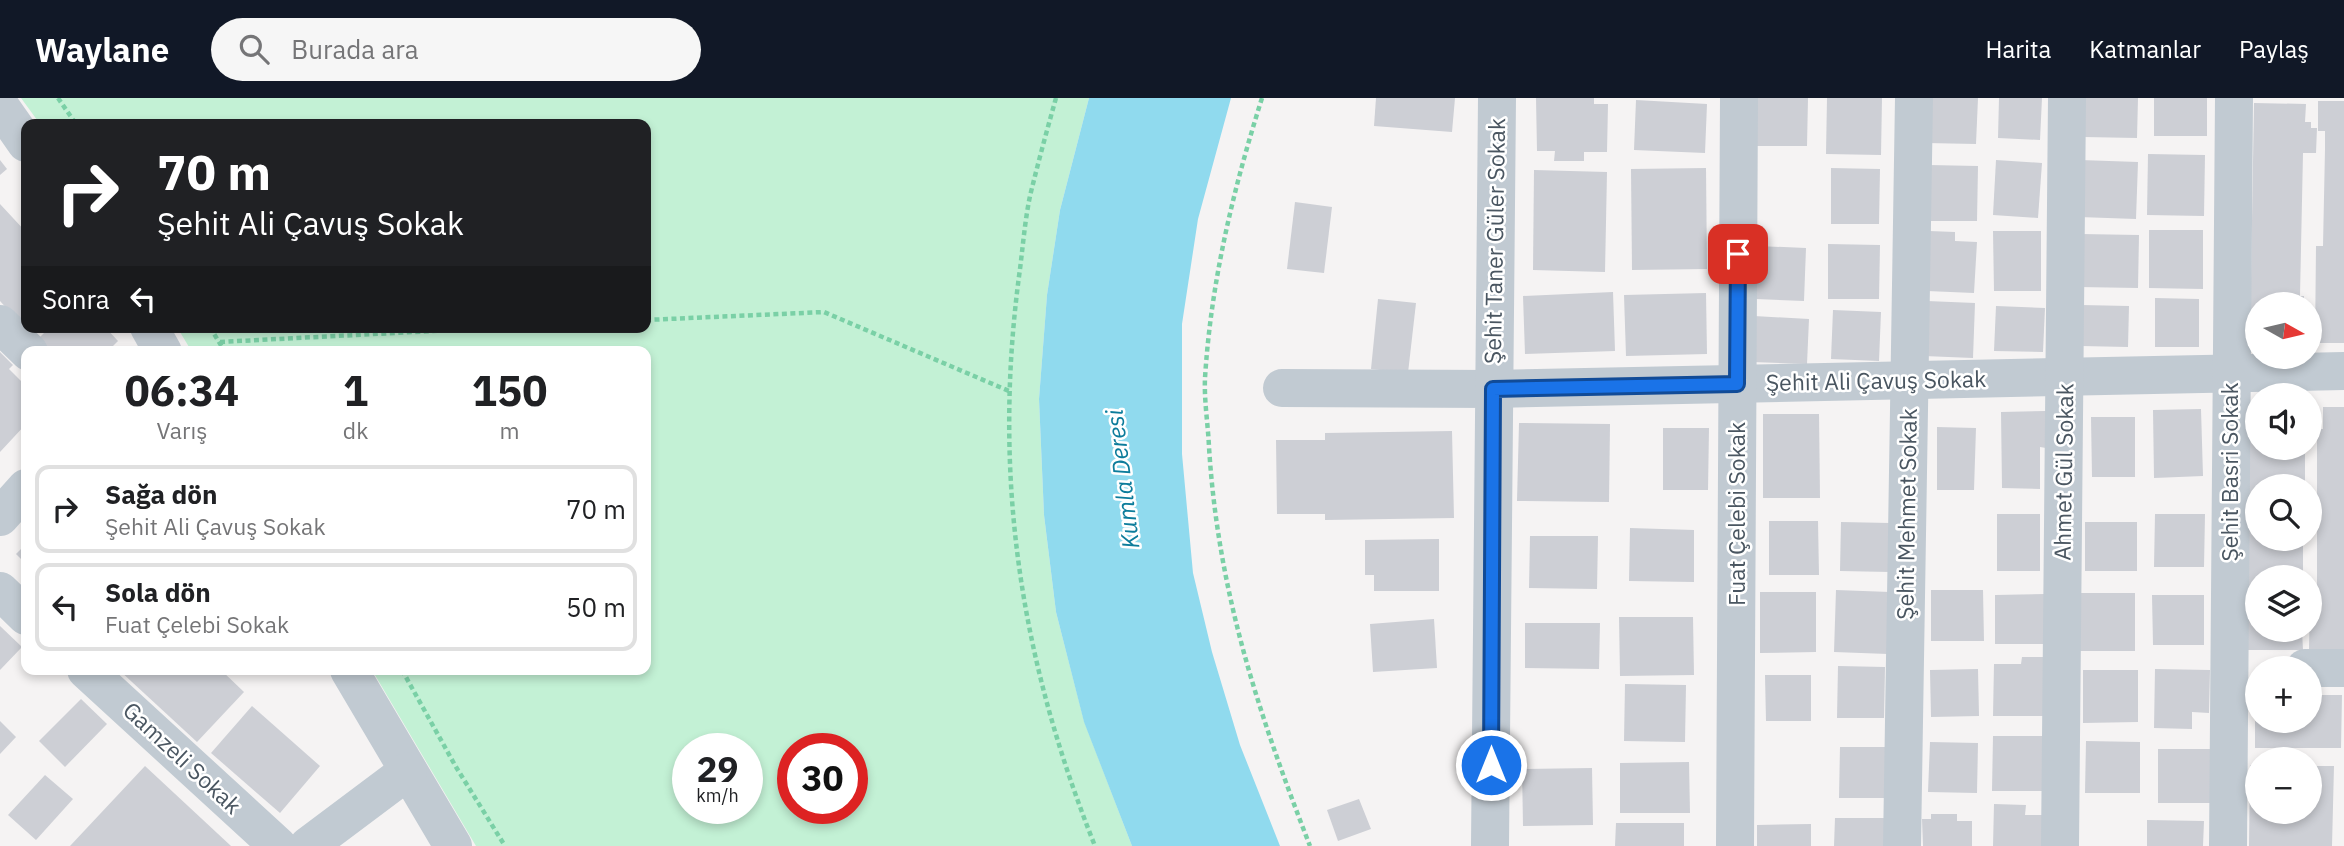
<!DOCTYPE html>
<html lang="tr">
<head>
<meta charset="utf-8">
<style>
  :root { --surface:#fff; --page:#f6f6f6; --text:#202124; --muted:#757577; --line:#e0e0e0; --accent:#111827 }
  body { margin:0; font-family:"IBM Plex Sans",sans-serif; background:var(--page); color:var(--text); height:100vh; display:flex; flex-direction:column; font-size:26px; white-space:nowrap }
  * { box-sizing:border-box; margin:0 }
  p { font-size:23px; color:var(--muted) }
  .icon { flex:none; width:38px; height:38px; fill:none; stroke:currentColor; stroke-width:2; stroke-linecap:round; stroke-linejoin:round }
  .map { position:relative; flex:1; overflow:hidden }
  .panel { position:absolute; left:21px; top:248px; width:630px; height:329px; display:flex; flex-direction:column; background:var(--surface); border-radius:14px; box-shadow:0 4px 10px #0003 }
  .panel>* { flex:none }
  .hud { position:absolute; left:21px; top:21px; width:630px; height:214px; border-radius:14px; box-shadow:0 4px 10px #0003; background:#202124; color:#fff; overflow:hidden }
  .needle { width:46px; rotate:98deg }
  .tools { position:absolute; left:2245px; top:194px; display:grid; gap:14px }
  .tools a { display:grid; place-items:center; width:77px; height:77px; border-radius:50%; background:var(--surface); box-shadow:0 4px 10px #0003; font-size:35px }
  .speed { position:absolute; left:672px; top:635px; display:flex; gap:14px; font-size:35px; font-weight:700; text-align:center }
  .speed>* { display:grid; place-content:center; width:91px; height:91px; border-radius:50%; background:var(--surface); box-shadow:0 4px 10px #0003; line-height:1 }
  .speed small { font-size:18px; font-weight:400 }
  .speed .limit { border:10px solid #d22; background:#fff; color:#111 }
  .pin { position:absolute; display:grid; place-items:center; width:60px; height:60px; color:#fff; margin:-30px; border-radius:14px; box-shadow:0 4px 10px #0006 }
  .me { position:absolute; width:77px; margin:-38px; rotate:0deg; stroke-linejoin:round; filter:drop-shadow(0 0 5px #0008) }
  .turn { display:flex; align-items:center; gap:24px; height:147px; padding:0 21px; font-size:32px }
  .turn .icon { width:91px; height:91px; stroke-width:2.5 }
  .turn b { display:block; font-size:49px; line-height:60px }
  .then { display:flex; align-items:center; height:66px; padding:0 21px; background:#0003; gap:14px; font-size:26px }
  .eta { display:flex; justify-content:space-evenly; align-items:center; height:119px; text-align:center }
  .eta b { font-size:42px; font-weight:800; line-height:49px }
  ul { padding:0; list-style:none }
  li { display:flex; align-items:center; gap:21px; height:88px; margin:0 14px 10px; padding:0 7px; border:4px solid var(--line); border-radius:14px }
  li div { flex:1 }
  li b { display:block; font-size:26px }
  li em { font-style:normal }
  header { display:flex; align-items:center; gap:42px; box-sizing:border-box; height:98px; padding:0 35px; background:var(--accent); color:#fff }
  header strong { font-size:33px }
  nav { display:flex; gap:38px; margin-inline-start:auto; font-size:24px }
  .search { width:490px; height:63px; background:var(--page); display:flex; align-items:center; gap:18px; box-sizing:border-box; padding:0 24px; border-radius:38px; color:var(--muted); font-size:26px }
  .map>svg:first-child { display:block }
</style>
</head>
<body>
<header>
<strong>Waylane</strong>
<div class="search"><svg class="icon" aria-label="search" viewBox="0 0 24 24"><circle cx="10" cy="10" r="6"/><path d="M15 15l6 6"/></svg>Burada ara</div>
<nav><a>Harita</a><a>Katmanlar</a><a>Paylaş</a></nav>
</header>
<div class="map">
<svg width="2344" height="748" viewBox="0 0 2344 748">
  <rect width="100%" height="100%" fill="#f5f3f3"/>
  <path fill="#c3f1d5" fill-rule="evenodd" d="M21,0H1089L1060,112L1047,197L1039,301L1044,417L1056,514L1084,623L1132,748H476L372,572H646V254H192L177,229H646V26H40ZM688,651H747V710H688ZM793,651H852V710H793Z"/>
  <polygon fill="#90daee" points="1089,0 1231,0 1198,121 1182,226 1182,356 1193,475 1212,554 1240,647 1280,748 1132,748 1084,624 1056,514 1044,417 1039,301 1047,197 1060,112"/>
  <g fill="#cdcfd5">
    <polygon points="1376,0 1455,0 1452,34 1374,28"/>
    <polygon points="1536,0 1594,0 1594,6 1608,6 1607,54 1584,54 1584,63 1554,63 1555,53 1537,53"/>
    <polygon points="1756,0 1808,0 1807,48 1755,48"/>
    <polygon points="1827,0 1882,0 1881,57 1826,56"/>
    <polygon points="1928,0 1978,0 1976,46 1926,45"/>
    <polygon points="1999,0 2042,0 2040,42 1998,40"/>
    <polygon points="2085,0 2138,0 2137,40 2084,39"/>
    <rect x="2154" y="0" width="53" height="38"/>
    <polygon points="1636,2 1707,6 1705,55 1634,52"/>
    <polygon points="2318,3 2344,3 2344,245 2315,245 2316,148 2323,148 2325,51 2325,33 2318,33"/>
    <polygon points="2254,5 2306,6 2305,24 2311,24 2311,30 2317,30 2316,55 2303,55 2300,198 2304,198 2304,206 2258,206 2258,241 2250,241"/>
    <polygon points="2148,56 2205,57 2204,118 2147,117"/>
    <polygon points="0,62 7,71 0,77"/>
    <polygon points="1996,62 2042,65 2038,120 1993,117"/>
    <polygon points="2080,62 2138,64 2136,121 2079,119"/>
    <polygon points="1929,67 1978,68 1977,123 1928,123"/>
    <polygon points="1706,70 1707,171 1632,172 1631,71"/>
    <polygon points="1831,70 1880,71 1879,126 1831,126"/>
    <polygon points="1534,72 1607,74 1605,174 1533,172"/>
    <polygon points="1295,104 1332,109 1324,175 1287,171"/>
    <polygon points="0,106 26,134 26,229 42,229 32,238 0,203"/>
    <polygon points="2149,132 2203,132 2203,191 2149,190"/>
    <polygon points="1929,133 1955,134 1955,143 1977,144 1974,195 1927,193"/>
    <polygon points="1993,133 2041,133 2041,193 1994,193"/>
    <polygon points="2081,136 2139,137 2138,190 2079,189"/>
    <polygon points="1828,146 1880,147 1879,201 1828,201"/>
    <polygon points="1757,148 1806,150 1804,203 1756,201"/>
    <polygon points="1613,194 1615,253 1525,256 1523,198"/>
    <polygon points="1706,195 1707,256 1626,258 1624,197"/>
    <polygon points="2155,200 2199,201 2199,249 2155,249"/>
    <polygon points="1378,201 1416,205 1408,275 1371,271"/>
    <polygon points="1927,203 1975,205 1973,260 1924,258"/>
    <polygon points="2081,207 2129,208 2128,249 2081,248"/>
    <polygon points="1996,208 2045,210 2043,254 1994,253"/>
    <polygon points="1833,212 1881,214 1879,263 1831,261"/>
    <polygon points="1754,218 1809,221 1807,266 1752,264"/>
    <polygon points="50,229 105,229 118,243 107,254 49,254 37,242"/>
    <polygon points="0,254 13,267 9,271 26,288 26,326 0,354"/>
    <polygon points="2248,305 2258,305 2258,350 2305,350 2305,388 2258,388 2258,441 2301,441 2303,447 2303,480 2258,480 2258,532 2302,532 2303,552 2245,552"/>
    <polygon points="2323,309 2344,309 2344,552 2309,552 2310,499 2317,499 2317,331 2323,331"/>
    <polygon points="2201,311 2203,378 2154,380 2153,312"/>
    <polygon points="2046,313 2046,350 2040,349 2040,391 2002,390 2001,314"/>
    <polygon points="1763,316 1819,316 1820,400 1763,400"/>
    <polygon points="2091,319 2135,319 2135,379 2092,379"/>
    <polygon points="1519,325 1610,326 1609,404 1517,403"/>
    <polygon points="1937,329 1976,330 1974,392 1937,392"/>
    <polygon points="1663,330 1709,330 1708,392 1663,392"/>
    <polygon points="1452,333 1454,420 1325,422 1325,416 1277,416 1276,342 1325,342 1325,335"/>
    <rect x="1997" y="416" width="43" height="57"/>
    <polygon points="2155,416 2205,416 2204,469 2154,469"/>
    <polygon points="1769,423 1818,423 1819,477 1769,477"/>
    <polygon points="1841,424 1890,425 1890,474 1840,473"/>
    <rect x="2085" y="424" width="52" height="49"/>
    <polygon points="1630,430 1694,432 1694,484 1629,483"/>
    <polygon points="1530,438 1598,438 1597,491 1529,490"/>
    <polygon points="1439,441 1439,493 1374,493 1374,477 1365,477 1365,442"/>
    <polygon points="26,446 26,466 16,456"/>
    <polygon points="1836,492 1890,494 1888,556 1834,554"/>
    <polygon points="1931,492 1983,492 1984,543 1931,543"/>
    <polygon points="1760,494 1816,494 1816,554 1760,555"/>
    <polygon points="2081,495 2135,495 2135,553 2080,553"/>
    <polygon points="2045,496 2045,546 1995,546 1995,497"/>
    <polygon points="2152,497 2204,497 2204,547 2153,547"/>
    <polygon points="1619,519 1693,519 1694,577 1620,578"/>
    <polygon points="1434,521 1437,570 1373,574 1370,526"/>
    <polygon points="1525,525 1600,525 1599,571 1525,570"/>
    <polygon points="0,528 22,549 0,572"/>
    <polygon points="2022,559 2044,559 2043,618 1993,618 1994,566 2021,566"/>
    <polygon points="1838,568 1885,569 1884,620 1837,620"/>
    <polygon points="1978,571 1979,618 1931,619 1930,572"/>
    <polygon points="2155,571 2210,572 2209,615 2192,614 2192,631 2154,630"/>
    <polygon points="119,572 221,572 244,594 197,644"/>
    <polygon points="2083,572 2138,572 2138,624 2083,625"/>
    <polygon points="1765,577 1811,577 1811,623 1766,623"/>
    <polygon points="1625,586 1686,587 1685,644 1624,643"/>
    <polygon points="2310,597 2342,597 2341,650 2255,650 2255,623 2310,623"/>
    <polygon points="81,601 107,626 65,669 39,643"/>
    <polygon points="252,608 320,668 280,715 211,655"/>
    <polygon points="0,623 16,639 0,656"/>
    <polygon points="1993,638 2042,638 2042,693 1992,693"/>
    <polygon points="2086,643 2140,644 2140,695 2085,695"/>
    <polygon points="1930,644 1978,645 1977,695 1928,694"/>
    <polygon points="1840,649 1887,649 1886,700 1839,700"/>
    <rect x="2158" y="651" width="53" height="54"/>
    <polygon points="1689,664 1690,715 1620,715 1620,665"/>
    <polygon points="2250,667 2258,668 2258,714 2310,714 2310,668 2334,668 2332,748 2249,748"/>
    <polygon points="145,668 231,748 70,748"/>
    <polygon points="1592,670 1593,727 1523,728 1522,671"/>
    <polygon points="45,677 73,701 36,742 8,717"/>
    <polygon points="1359,701 1371,731 1338,743 1327,712"/>
    <polygon points="1994,706 2026,707 2025,717 2044,717 2043,748 1993,748"/>
    <polygon points="1931,716 1957,716 1957,723 1972,723 1972,748 1923,748 1922,721 1931,721"/>
    <polygon points="1835,720 1889,720 1889,748 1834,748"/>
    <polygon points="2147,722 2204,723 2203,748 2147,748"/>
    <polygon points="1616,725 1684,725 1684,748 1615,748"/>
    <polygon points="1811,726 1811,748 1757,748 1757,727"/>
  </g>
  <g fill="none" stroke-linecap="round" stroke-linejoin="round">
    <g stroke="#7ad0a6" stroke-width="4.5" stroke-dasharray="5 3.5" stroke-linecap="butt">
      <polyline points="58,0 76,26"/>
      <path d="M1056,0C1047,32 1038,65 1030,98C1025,122 1023,147 1020,171C992,374 1019,558 1095,748"/>
      <path d="M1262,0C1233,92 1211,184 1205,280C1204,303 1208,326 1209,349C1218,494 1258,614 1310,748"/>
      <polyline points="646,222 824,214 1009,293"/>
      <polyline points="210,229 225,254"/>
      <polyline points="220,244 510,229"/>
      <polyline points="402,572 456,669 505,748"/>
    </g>
    <g stroke="#c1cad2" stroke-width="38">
      <polyline points="0,8 26,45"/>
      <polyline points="0,226 29,254"/>
      <polyline points="149,229 163,254"/>
      <polyline points="1282,290 1493,291 2344,273"/>
      <polyline points="0,419 26,390"/>
      <polyline points="0,493 26,518"/>
      <polyline points="2305,570 2344,570"/>
      <polyline points="86,572 278,748"/>
      <polyline points="349,572 453,748"/>
      <polyline points="308,748 408,673"/>
      <polyline points="1490,748 1497,0"/>
      <polyline points="1735,748 1739,0"/>
      <polyline points="1902,748 1914,0"/>
      <polyline points="2060,748 2067,0"/>
      <polyline points="2228,748 2234,0"/>
    </g>
  </g>
  <g fill="none" stroke-linecap="round" stroke-linejoin="round">
    <g stroke="#114b97" stroke-width="18">
      <polyline id="route" points="1491,667 1493,291 1737,286 1738,156"/>
    </g>
    <use href="#route" stroke="#1a73e8" stroke-width="12"/>
  </g>
  <g text-anchor="middle" stroke-width="5" stroke-linejoin="round" paint-order="stroke">
    <g font-size="23" fill="#4a5661" stroke="#fff">
      <text transform="translate(1495 143) rotate(-89)" y="8">Şehit Taner Güler Sokak</text>
      <text transform="translate(1876 283) rotate(-1)" y="8">Şehit Ali Çavuş Sokak</text>
      <text transform="translate(2064 374) rotate(-89)" y="8">Ahmet Gül Sokak</text>
      <text transform="translate(2230 374) rotate(-90)" y="8">Şehit Basri Sokak</text>
      <text transform="translate(1737 416) rotate(-90)" y="8">Fuat Çelebi Sokak</text>
      <text transform="translate(1907 416) rotate(-89)" y="8">Şehit Mehmet Sokak</text>
      <text transform="translate(182 660) rotate(43)" y="8">Gamzeli Sokak</text>
    </g>
    <g font-size="24" font-style="italic" fill="#0c7c9b" stroke="#fff">
      <text transform="translate(1123 381) rotate(-97)" y="8">Kumla Deresi</text>
    </g>
  </g>
</svg>
<div class="tools">
<a><svg class="needle" viewBox="-14 -14 28 28"><path d="M0-13l5 13h-10z" fill="#e53935"/><path d="M0 13l5-13h-10z" fill="#757577"/></svg></a>
<a><svg class="icon" aria-label="sound" viewBox="0 0 24 24"><path d="M4 9h4l5-4v14l-5-4H4zM17 9q2 3 0 6"/></svg></a>
<a><svg class="icon" aria-label="search" viewBox="0 0 24 24"><circle cx="10" cy="10" r="6"/><path d="M15 15l6 6"/></svg></a>
<a><svg class="icon" aria-label="layers" viewBox="0 0 24 24"><path d="M12 4l9 5-9 5-9-5zM3 14l9 5 9-5"/></svg></a>
<a>+</a>
<a>−</a>
</div>
<div class="speed"><div>29<small>km/h</small></div><div class="limit">30</div></div>
<div class="pin" style="left:1738px;top:156px;background:#d93025"><svg class="icon" aria-label="arrive" viewBox="0 0 24 24"><path d="M6 21V4h12l-3 4 3 4H6"/></svg></div>
<svg class="me" style="left:1491px;top:667px" viewBox="-20 -20 40 40"><circle r="17" fill="#1a73e8" stroke="#fff" stroke-width="3"/><path d="M0-11L8 9 0 5-8 9z" fill="#fff"/></svg>
<div class="hud">
<div class="turn"><svg class="icon" aria-label="right" viewBox="0 0 24 24"><path d="M7 20v-9h11M14 6l5 5-5 5"/></svg><div><b>70 m</b>Şehit Ali Çavuş Sokak</div></div>
<div class="then">Sonra<svg class="icon" aria-label="left" viewBox="0 0 24 24"><path d="M17 20v-9H6M10 6l-5 5 5 5"/></svg></div>
</div>
<section class="panel">
<div class="eta">
<div><b>06:34</b><p>Varış</p></div>
<div><b>1</b><p>dk</p></div>
<div><b>150</b><p>m</p></div>
</div>
<ul>
<li><svg class="icon" aria-label="right" viewBox="0 0 24 24"><path d="M7 20v-9h11M14 6l5 5-5 5"/></svg><div><b>Sağa dön</b><p>Şehit Ali Çavuş Sokak</p></div><em>70 m</em></li>
<li><svg class="icon" aria-label="left" viewBox="0 0 24 24"><path d="M17 20v-9H6M10 6l-5 5 5 5"/></svg><div><b>Sola dön</b><p>Fuat Çelebi Sokak</p></div><em>50 m</em></li>
</ul>
</section>
</div>
</body>
</html>
